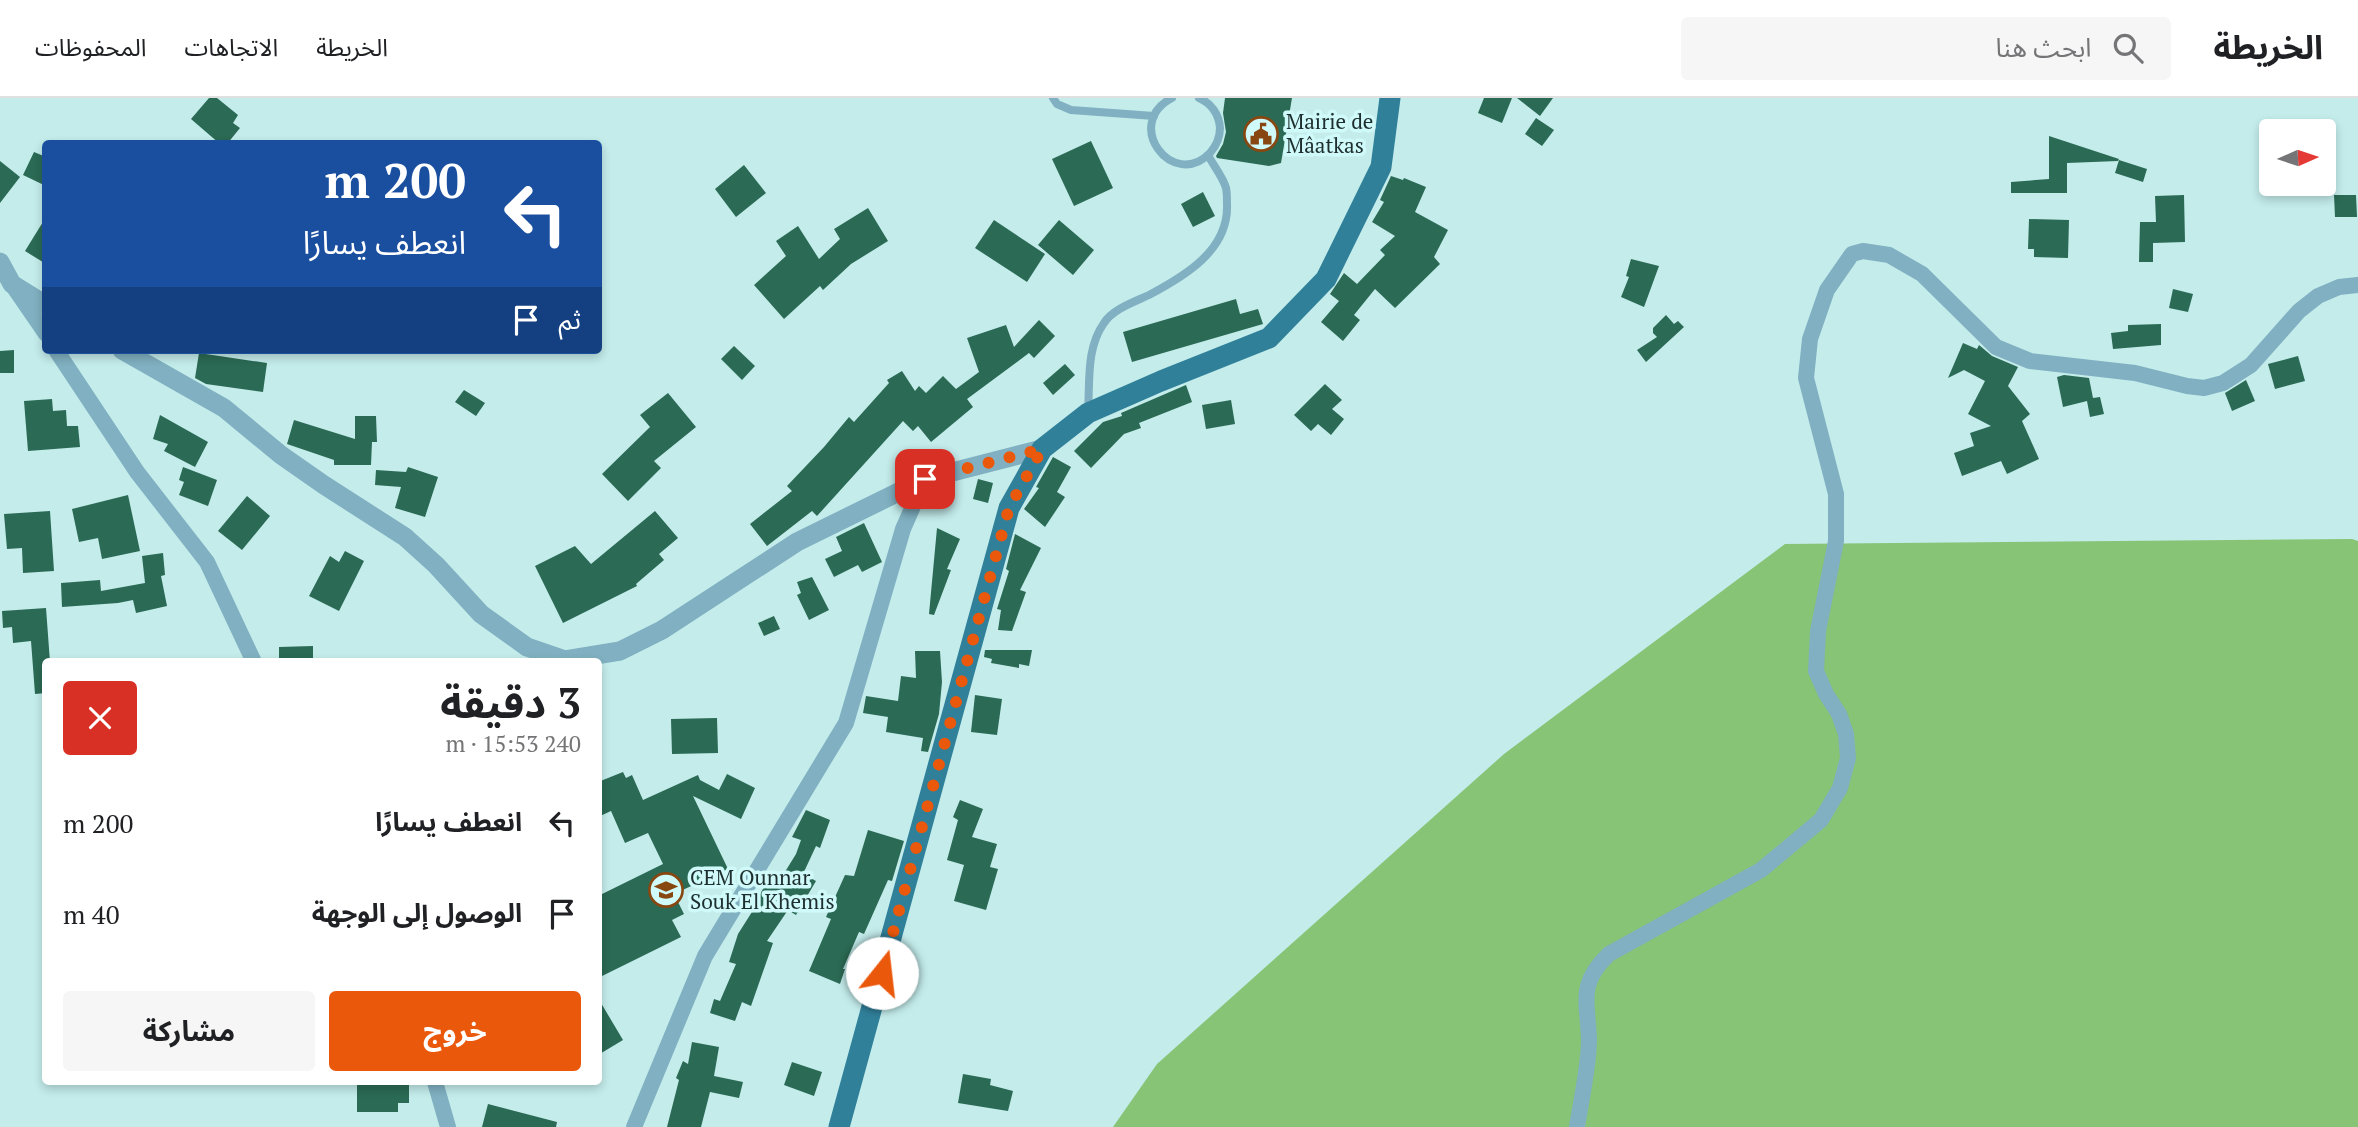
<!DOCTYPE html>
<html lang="ar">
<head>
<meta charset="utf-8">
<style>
  :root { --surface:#fff; --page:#f6f6f6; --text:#202124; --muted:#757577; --line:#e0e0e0; --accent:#ea580c }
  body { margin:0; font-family:"PT Serif","Noto Sans Arabic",serif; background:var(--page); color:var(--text); direction:rtl; height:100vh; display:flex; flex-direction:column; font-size:26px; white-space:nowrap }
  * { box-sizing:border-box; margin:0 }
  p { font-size:23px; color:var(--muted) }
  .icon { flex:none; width:38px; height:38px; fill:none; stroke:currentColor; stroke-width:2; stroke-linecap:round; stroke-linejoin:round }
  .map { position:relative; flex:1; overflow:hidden; direction:ltr }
  .details { position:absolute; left:42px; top:560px; width:560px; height:427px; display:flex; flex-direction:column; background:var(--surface); border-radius:7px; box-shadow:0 4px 10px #0003; direction:rtl }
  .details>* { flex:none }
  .hud { position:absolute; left:42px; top:42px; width:560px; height:214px; border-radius:7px; box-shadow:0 4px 10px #0003; direction:rtl; background:#1a4fa0; color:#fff; overflow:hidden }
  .needle { width:46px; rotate:87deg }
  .controls { position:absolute; left:2259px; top:21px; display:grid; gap:14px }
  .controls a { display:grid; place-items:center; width:77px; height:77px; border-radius:7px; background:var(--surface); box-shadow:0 4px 10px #0003; font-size:35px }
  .pin { position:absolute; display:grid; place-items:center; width:60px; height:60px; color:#fff; margin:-30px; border-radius:14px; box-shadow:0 4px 10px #0006 }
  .me { position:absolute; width:77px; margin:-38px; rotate:16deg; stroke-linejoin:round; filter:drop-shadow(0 0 5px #0008) }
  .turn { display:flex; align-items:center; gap:24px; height:147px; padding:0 21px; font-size:32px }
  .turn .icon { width:91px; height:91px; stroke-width:2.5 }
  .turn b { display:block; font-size:49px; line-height:60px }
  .then { display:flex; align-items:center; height:66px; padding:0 21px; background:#0003; gap:14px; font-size:26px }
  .round { display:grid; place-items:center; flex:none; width:74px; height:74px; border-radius:7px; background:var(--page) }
  .overview { display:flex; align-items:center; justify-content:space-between; height:119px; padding:0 21px }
  h1 { font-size:42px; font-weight:700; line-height:52px }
  .cta { display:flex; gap:14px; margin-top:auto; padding:14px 21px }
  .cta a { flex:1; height:80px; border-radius:7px; background:var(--accent); color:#fff; font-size:28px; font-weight:700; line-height:80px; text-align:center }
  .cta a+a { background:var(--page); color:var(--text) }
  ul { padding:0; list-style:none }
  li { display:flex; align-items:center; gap:21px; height:91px; padding:0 21px }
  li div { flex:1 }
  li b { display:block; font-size:26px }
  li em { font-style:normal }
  header { display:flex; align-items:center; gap:42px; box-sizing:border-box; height:98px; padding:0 35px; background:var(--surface); border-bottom:2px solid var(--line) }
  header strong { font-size:33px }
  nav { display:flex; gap:38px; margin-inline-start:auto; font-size:24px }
  .search { width:490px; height:63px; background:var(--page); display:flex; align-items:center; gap:18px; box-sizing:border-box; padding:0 24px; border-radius:7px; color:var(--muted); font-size:26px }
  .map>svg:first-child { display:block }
</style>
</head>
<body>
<header>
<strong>الخريطة</strong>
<div class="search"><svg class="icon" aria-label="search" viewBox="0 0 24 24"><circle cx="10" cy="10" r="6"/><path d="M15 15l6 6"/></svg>ابحث هنا</div>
<nav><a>الخريطة</a><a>الاتجاهات</a><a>المحفوظات</a></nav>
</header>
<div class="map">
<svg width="2358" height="1029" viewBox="0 0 2358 1029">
  <rect width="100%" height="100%" fill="#c3eceb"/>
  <polygon fill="#87c475" points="2352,441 2358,443 2358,1029 1113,1029 1157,966 1504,656 1785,446"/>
  <g fill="#2b6a54">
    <polygon points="209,0 217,0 238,17 233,25 240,30 227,46 220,46 191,21"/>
    <polygon points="1225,0 1292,0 1281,65 1269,68 1217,60 1216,58 1223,46 1226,34 1223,15"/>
    <polygon points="1484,0 1512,0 1502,25 1478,15"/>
    <polygon points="1517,0 1553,0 1540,18"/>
    <polygon points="1536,20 1554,32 1542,48 1525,36"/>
    <polygon points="2049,38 2119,61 2118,63 2067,65 2067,95 2011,95 2011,84 2049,81"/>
    <polygon points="1091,43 1113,90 1074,108 1052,61"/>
    <polygon points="34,54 46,59 46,88 23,77"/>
    <polygon points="2119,62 2147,71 2143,84 2115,75"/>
    <polygon points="0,63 20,79 0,105"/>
    <polygon points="744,67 766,95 736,119 715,91"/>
    <polygon points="1391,78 1403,82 1404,80 1426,89 1415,114 1448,132 1434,159 1440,166 1395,210 1375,191 1354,217 1360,222 1343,243 1321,224 1339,203 1330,196 1344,175 1357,186 1385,157 1380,152 1395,138 1372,124 1384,104 1380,102"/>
    <polygon points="1203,94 1215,118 1193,129 1181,106"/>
    <polygon points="2184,97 2185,144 2153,145 2153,164 2139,164 2140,124 2156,124 2155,98"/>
    <polygon points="2334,97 2356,97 2357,119 2335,119"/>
    <polygon points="868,110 888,143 851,166 823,192 820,188 784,221 754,187 786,158 776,143 798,128 819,161 840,141 834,131"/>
    <polygon points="46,119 46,166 25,153"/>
    <polygon points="2029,121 2069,122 2068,160 2034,159 2034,151 2028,151"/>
    <polygon points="994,122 1045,156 1027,184 975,150"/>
    <polygon points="1059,122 1094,152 1073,177 1038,147"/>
    <polygon points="1631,161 1659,168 1644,209 1621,199 1629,179 1626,178"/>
    <polygon points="2173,191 2193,196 2188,214 2169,210"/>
    <polygon points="1236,201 1240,216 1258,211 1263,226 1132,264 1123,234"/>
    <polygon points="1666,217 1674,226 1678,223 1684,229 1646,264 1637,252 1657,239 1653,235 1653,230"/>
    <polygon points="1039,222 1055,238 1034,260 1029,255 967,301 973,309 931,344 918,328 913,333 903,323 817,418 812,413 767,448 750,426 792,393 787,388 824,349 849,319 854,324 889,285 887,282 902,273 915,293 919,288 926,295 943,278 956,291 979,274 967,240 1006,227 1014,249"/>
    <polygon points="2161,226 2161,247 2113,251 2111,235 2128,233 2128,227"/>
    <polygon points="1963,245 1977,251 1979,247 1992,258 2018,269 2008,288 2030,316 2022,323 2039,361 2007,376 2001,363 1962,378 1954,355 1974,348 1970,335 1991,328 1968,316 1985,283 1964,272 1948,280"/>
    <polygon points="734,248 755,268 742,282 721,261"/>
    <polygon points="14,252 14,275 0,275 0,253"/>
    <polygon points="199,255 267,265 263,294 206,286 195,280"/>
    <polygon points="2298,258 2305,283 2275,291 2268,266"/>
    <polygon points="1065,266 1075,277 1053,297 1043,285"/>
    <polygon points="2064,277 2089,280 2093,300 2100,299 2104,316 2090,319 2087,303 2063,309 2057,279"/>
    <polygon points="2246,282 2255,303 2232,313 2225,295"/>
    <polygon points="1325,286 1342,302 1332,311 1344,321 1331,337 1318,326 1311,333 1294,317"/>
    <polygon points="1186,287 1192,304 1139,325 1141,330 1124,336 1091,370 1074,353 1103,324 1122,318 1121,315"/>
    <polygon points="464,292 485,305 476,318 455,304"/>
    <polygon points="668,295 696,329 654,363 661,370 628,403 602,376 650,329 640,317"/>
    <polygon points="52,301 53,313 66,312 67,328 78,328 80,349 28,353 24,303"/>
    <polygon points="1231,302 1235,326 1206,331 1202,307"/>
    <polygon points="160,317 208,344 195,369 164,353 168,346 153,341"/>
    <polygon points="355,318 376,318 377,344 372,344 371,367 334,367 334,362 287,346 294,322 355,341"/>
    <polygon points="1053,359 1071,369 1057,394 1065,399 1045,429 1024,411 1039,390 1036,389"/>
    <polygon points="183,369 217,382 208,408 179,397 184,384 179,382"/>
    <polygon points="408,369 438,379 425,419 395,410 401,389 375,387 376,372 406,374"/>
    <polygon points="978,381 993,385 988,405 973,401"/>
    <polygon points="128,397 140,453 102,461 98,440 79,444 72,411"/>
    <polygon points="247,398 270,418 242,452 218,433"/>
    <polygon points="50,413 54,473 23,475 22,450 7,451 4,416"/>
    <polygon points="655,413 678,440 659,456 664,462 636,486 637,488 563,525 535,468 575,448 591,466"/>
    <polygon points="864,425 882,464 862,474 858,467 834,479 825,461 842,453 836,439"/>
    <polygon points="937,430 960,441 947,471 951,472 934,517 929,516"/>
    <polygon points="1015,436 1041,450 1020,492 1026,494 1012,533 998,532 1001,512 997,511 1009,473 1006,471"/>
    <polygon points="345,453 364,463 339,513 309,498 330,458 339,464"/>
    <polygon points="163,455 165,477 161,478 167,508 136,515 133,502 118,505 62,509 61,485 100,482 101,493 145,485 142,458"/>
    <polygon points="812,479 829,512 809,522 797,497 801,495 797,484"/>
    <polygon points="46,510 50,564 46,564 46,595 35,596 31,543 13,545 12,529 3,530 2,513"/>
    <polygon points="774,518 780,531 764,538 758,525"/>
    <polygon points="313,548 313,564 279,564 279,549"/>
    <polygon points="985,552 1032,552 1029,568 1019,566 1019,570 991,565 992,561 984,559"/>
    <polygon points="915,553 940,553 942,584 939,616 928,654 921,653 923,640 886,634 888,619 863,615 866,598 898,603 901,578 916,580"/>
    <polygon points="975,597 1002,601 997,637 971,634"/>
    <polygon points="717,620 718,655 672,656 671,621"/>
    <polygon points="623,674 626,680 632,677 643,702 698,677 700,682 719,692 727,676 755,690 741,721 693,698 728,771 674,796 684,816 672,822 681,839 598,880 598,798 663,766 648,735 625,745 611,713 598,719 598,684"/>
    <polygon points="960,702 983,711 972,739 997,746 990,769 998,771 986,812 954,803 964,767 947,762 958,722 953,719"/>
    <polygon points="806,712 830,722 820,750 816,748 803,776 816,783 796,817 788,812 767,843 773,845 751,908 742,904 735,923 710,915 714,901 720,903 736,866 729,864 738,836 757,806 755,805 771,777 780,782 796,756 801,742 792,739"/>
    <polygon points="868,732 904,743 892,783 888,782 864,836 859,834 843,871 845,871 840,886 809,873 831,821 826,819 845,777 854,778"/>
    <polygon points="598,900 623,942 598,957"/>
    <polygon points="692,944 719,949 714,978 743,984 739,1000 710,994 701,1029 667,1029 679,982 676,980 683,963 688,966"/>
    <polygon points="792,964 822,974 814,998 784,987"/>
    <polygon points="963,976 991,981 990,987 1013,993 1008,1013 958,1005"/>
    <polygon points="357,984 409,984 409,1005 398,1005 398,1014 357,1014"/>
    <polygon points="488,1006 557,1024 556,1029 482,1029"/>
  </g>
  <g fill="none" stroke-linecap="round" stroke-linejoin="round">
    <g stroke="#80b0c1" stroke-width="8">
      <polyline points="1053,0 1057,6 1071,12 1154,18"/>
      <path d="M1172,0C1122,26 1173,93 1210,55C1216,48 1220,39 1220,30C1219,16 1211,5 1199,0"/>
      <path d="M1088,313C1090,284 1086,250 1104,225C1113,211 1134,204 1149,197C1185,178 1229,152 1227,106C1227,101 1227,94 1226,90C1223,79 1213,67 1208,57"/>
    </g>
    <g stroke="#80b0c1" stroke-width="16">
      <polyline points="13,188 46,236"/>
      <polyline points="56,252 137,374 207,464 254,564"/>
      <polyline points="435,984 448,1029"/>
      <polyline points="634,1029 705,858 846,625 903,431 925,381"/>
      <path d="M1577,1029C1581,1003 1589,967 1589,942C1588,905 1577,886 1609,856L1761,772L1821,722L1840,690L1848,660L1846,636L1839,616L1826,596L1816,573L1818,533L1836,443V396L1806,280L1810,241L1827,192L1852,156L1863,153L1889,157L1922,176L1996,249L2030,263L2135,275L2187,288L2204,290L2223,285L2251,267L2299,213L2318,198L2339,189L2358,187"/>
    </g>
    <g stroke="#80b0c1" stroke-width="19">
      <polyline points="0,164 12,186 46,207"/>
      <polyline points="122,252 224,310 281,357 324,387 405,439 436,467 481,516 527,549 565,562 620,553 662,532 797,444 925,381 1042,351"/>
    </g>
    <polyline stroke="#30809a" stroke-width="21" points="839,1029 1009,410 1042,351 1088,315 1161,283 1269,240 1326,181 1381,69 1390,0"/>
  </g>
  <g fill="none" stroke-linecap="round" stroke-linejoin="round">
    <polyline stroke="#ea580c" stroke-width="12" stroke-dasharray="0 21.6" points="882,875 1009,410 1042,351 925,381"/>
  </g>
  <defs>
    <g id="civic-ring" transform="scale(1.75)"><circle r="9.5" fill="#d0f9f9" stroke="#884711" stroke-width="1.5"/><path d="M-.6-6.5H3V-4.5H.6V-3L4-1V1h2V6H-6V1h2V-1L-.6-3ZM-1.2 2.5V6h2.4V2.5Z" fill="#884711"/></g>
    <g id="school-ring" transform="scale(1.75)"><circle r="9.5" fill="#d0f9f9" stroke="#884711" stroke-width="1.5"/><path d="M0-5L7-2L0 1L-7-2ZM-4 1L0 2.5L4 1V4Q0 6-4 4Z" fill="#884711"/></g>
  </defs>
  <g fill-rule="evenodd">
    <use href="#civic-ring" x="1261" y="36"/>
    <use href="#school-ring" x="666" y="792"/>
  </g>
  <g text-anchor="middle" stroke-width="7" stroke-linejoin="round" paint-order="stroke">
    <g font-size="21" fill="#1e2e2e" stroke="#d0f9f9" text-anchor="start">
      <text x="1286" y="31">Mairie de<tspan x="1286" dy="24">Mâatkas</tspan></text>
      <text x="690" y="787">CEM Ounnar<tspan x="690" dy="24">Souk El Khemis</tspan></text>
    </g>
  </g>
</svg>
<div class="controls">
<a><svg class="needle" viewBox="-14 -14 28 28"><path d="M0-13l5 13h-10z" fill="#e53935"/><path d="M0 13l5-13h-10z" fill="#757577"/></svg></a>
</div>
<div class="pin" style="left:925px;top:381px;background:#d93025"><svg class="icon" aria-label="arrive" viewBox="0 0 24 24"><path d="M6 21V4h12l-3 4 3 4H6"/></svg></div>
<svg class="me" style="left:882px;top:875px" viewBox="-20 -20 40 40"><circle r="19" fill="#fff"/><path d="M0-13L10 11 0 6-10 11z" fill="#ea580c"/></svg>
<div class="hud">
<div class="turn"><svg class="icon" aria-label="left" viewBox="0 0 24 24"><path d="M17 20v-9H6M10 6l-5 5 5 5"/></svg><div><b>200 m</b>انعطف يسارًا</div></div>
<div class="then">ثم<svg class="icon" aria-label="arrive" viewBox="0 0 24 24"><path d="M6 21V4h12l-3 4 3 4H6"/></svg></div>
</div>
<section class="details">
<div class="overview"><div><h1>3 دقيقة</h1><p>240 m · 15:53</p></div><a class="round" style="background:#d93025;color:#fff"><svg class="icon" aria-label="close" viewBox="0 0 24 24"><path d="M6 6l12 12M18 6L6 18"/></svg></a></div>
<ul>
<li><svg class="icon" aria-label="left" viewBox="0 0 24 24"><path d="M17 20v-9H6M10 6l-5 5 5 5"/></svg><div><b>انعطف يسارًا</b></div><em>200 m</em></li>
<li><svg class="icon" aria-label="arrive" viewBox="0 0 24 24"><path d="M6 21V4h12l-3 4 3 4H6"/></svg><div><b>الوصول إلى الوجهة</b></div><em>40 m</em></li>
</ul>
<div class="cta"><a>خروج</a><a>مشاركة</a></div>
</section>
</div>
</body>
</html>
